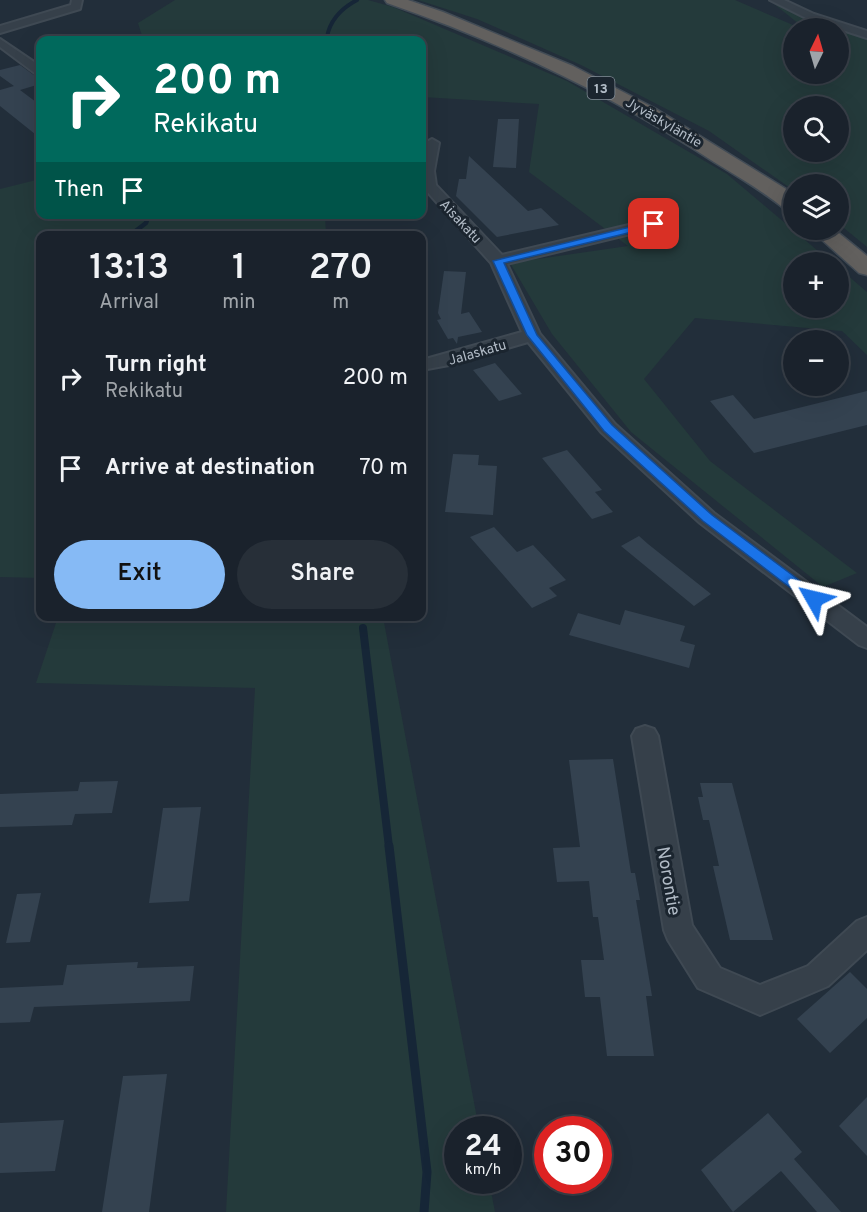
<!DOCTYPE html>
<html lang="en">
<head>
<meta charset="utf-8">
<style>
  :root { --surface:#1a222c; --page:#272f38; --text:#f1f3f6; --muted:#9fa4a9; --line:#383f48; --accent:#86baf5 }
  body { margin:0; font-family:Overpass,sans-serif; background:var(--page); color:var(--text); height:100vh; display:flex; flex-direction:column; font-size:22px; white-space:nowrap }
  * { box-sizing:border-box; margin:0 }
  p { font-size:20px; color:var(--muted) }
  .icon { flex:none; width:33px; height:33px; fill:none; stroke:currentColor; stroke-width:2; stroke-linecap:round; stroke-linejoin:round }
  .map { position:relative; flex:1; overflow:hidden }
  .drawer { position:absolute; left:36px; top:231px; width:390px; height:390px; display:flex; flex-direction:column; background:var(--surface); border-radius:12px; box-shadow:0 6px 24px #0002,0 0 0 2px var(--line) }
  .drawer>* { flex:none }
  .top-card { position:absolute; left:36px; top:36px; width:390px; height:183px; border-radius:12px; box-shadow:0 6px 24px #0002,0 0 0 2px var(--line); background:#00695c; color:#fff; overflow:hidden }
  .needle { width:39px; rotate:5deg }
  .buttons { position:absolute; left:783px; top:18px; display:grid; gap:12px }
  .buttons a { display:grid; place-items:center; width:66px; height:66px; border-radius:50%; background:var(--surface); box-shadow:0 6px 24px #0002,0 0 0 2px var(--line); font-size:30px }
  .speed { position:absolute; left:444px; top:1116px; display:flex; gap:12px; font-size:30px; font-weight:700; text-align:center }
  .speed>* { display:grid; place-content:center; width:78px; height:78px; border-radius:50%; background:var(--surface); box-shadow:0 6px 24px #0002,0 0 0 2px var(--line); line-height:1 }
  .speed small { font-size:15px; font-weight:400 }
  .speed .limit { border:9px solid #d22; background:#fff; color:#111 }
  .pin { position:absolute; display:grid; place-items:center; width:51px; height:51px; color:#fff; margin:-26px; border-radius:12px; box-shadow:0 3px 9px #0006 }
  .me { position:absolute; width:66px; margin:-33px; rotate:307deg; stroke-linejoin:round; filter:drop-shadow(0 0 4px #0008) }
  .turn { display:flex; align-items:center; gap:21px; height:126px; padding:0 18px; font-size:27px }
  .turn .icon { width:78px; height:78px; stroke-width:2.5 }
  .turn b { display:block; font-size:42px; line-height:51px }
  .then { display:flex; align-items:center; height:57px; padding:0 18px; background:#0003; gap:12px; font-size:22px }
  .eta { display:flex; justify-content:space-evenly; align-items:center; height:102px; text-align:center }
  .eta b { font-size:36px; font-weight:600; line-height:42px }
  .action { display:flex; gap:12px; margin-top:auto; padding:12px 18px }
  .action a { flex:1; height:69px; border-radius:36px; background:var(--accent); color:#111; font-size:24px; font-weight:600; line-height:69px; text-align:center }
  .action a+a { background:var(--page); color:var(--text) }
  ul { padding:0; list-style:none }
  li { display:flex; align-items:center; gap:18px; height:90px; padding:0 18px }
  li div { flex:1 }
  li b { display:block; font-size:22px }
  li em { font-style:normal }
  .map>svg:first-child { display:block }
</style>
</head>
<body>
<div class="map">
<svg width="867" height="1212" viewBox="0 0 867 1212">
  <rect width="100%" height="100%" fill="#222e3a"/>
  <g fill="#243a3b" fill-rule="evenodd">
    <polygon points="175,0 368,0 393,7 567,81 727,174 831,262 794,262 794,308 838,308 839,268 867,292 867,355 842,331 695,318 644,379 710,461 857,573 823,587 631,432 552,334 510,263 628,246 529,172 539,104 422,97 422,40 148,40 142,36 138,23"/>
    <path d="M418,0H735L800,28H794V74H838L839,29L867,39V247L839,224L838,184H794L793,190L709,131L581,65L477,19ZM794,106H838V152H794Z"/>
    <polygon points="773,3 837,28 804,28"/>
    <polygon points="40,179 40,214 325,215 326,235 40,236 40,578 0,577 0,189"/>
    <polygon points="58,617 383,617 479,1129 458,1130 458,1180 489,1181 495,1212 226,1212 255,688 36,683"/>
  </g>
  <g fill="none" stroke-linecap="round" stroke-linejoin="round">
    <path stroke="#162637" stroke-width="4" d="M322,40L327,37C330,20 342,8 357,0"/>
    <polyline stroke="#162637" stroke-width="4.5" points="129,236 146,223 149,214"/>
    <polyline stroke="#162637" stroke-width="8" points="363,628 389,847"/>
    <polyline stroke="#162637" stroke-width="9" points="389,846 427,1172 424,1212"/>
  </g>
  <g fill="#344250">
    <polygon points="20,65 35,76 40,77 40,84 20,90 40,105 40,138 0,106 0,90 14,86 0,76 0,70"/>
    <polygon points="498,119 519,119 516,168 493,167"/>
    <polygon points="469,156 528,211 541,208 559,225 497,237 456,196 459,179 466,179"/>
    <polygon points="444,271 466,272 461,314 469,312 482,332 458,337 457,344 453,338 448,339 437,320 441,319 438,313"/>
    <polygon points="495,363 522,394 499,401 473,370"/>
    <polygon points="867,391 867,425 754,453 710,401 733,395 754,419"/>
    <polygon points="567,450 602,490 595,492 613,512 592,519 542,458"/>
    <polygon points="453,454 479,455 478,465 497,466 493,515 445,512"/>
    <polygon points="494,527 517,552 533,545 566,580 549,588 557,596 532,608 470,537"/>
    <polygon points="639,536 648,544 711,594 694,606 621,546"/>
    <polygon points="625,610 685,626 680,641 695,645 689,668 569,635 578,613 620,625"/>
    <polygon points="613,759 631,873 635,873 640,900 636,900 652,996 646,996 654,1056 607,1056 600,997 585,997 581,960 604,960 598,917 593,917 589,881 557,882 553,848 580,847 569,760"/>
    <polygon points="118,781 112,813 75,814 72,825 0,827 0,794 78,791 80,782"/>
    <polygon points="700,783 732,783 773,940 730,940 713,866 719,866 709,820 703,820 698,797 703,797"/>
    <polygon points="201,807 189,901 149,903 163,808"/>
    <polygon points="41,893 30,942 6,943 17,894"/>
    <polygon points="138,962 137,968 194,966 190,1001 34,1007 30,1022 0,1023 0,988 63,985 67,965"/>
    <polygon points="850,972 867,989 867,1018 830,1053 797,1019"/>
    <polygon points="167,1074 149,1212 102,1212 123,1076"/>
    <polygon points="867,1097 867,1156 839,1126"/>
    <polygon points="768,1113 802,1152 794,1159 841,1212 817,1212 781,1171 733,1212 701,1170"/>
    <polygon points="64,1120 55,1171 0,1173 0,1123"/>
  </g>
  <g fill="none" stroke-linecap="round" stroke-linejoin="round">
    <g stroke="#3f4953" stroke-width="4">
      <g id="minor">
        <polygon points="72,0 82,0 80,9 0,33 0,26 71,5"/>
        <polygon points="770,0 784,0 814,14 867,31 867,38 806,18"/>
        <polygon points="0,39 40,66 40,75 36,74 0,47"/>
        <polygon points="432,139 439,143 434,171 436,185 502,255 654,219 659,221 662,224 659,227 507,264 540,334 615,424 714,513 867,627 867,648 859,645 700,523 601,432 528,342 449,365 422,370 422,360 522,332 491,263 422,186 422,163 425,143"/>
        <polygon points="645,726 654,729 658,736 692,925 720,968 760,985 808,966 857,921 867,917 867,950 828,986 760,1015 698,988 668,940 664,930 632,736 636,729"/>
      </g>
    </g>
    <g stroke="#414b55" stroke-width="3">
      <g id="trunk">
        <path d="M385,0H408L443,12L573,66L656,109L786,189L794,194V211L786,210C764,192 739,177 714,162C612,95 503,43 387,3Z"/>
        <polygon points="811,230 835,230 867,256 867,275 859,273"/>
      </g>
    </g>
    <use href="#minor" fill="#36404a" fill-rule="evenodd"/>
    <use href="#trunk" fill="#62605e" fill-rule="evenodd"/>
  </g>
  <polygon fill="#1a73e8" stroke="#114b97" stroke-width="1.5" points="654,221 658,224 657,226 504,263 537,335 612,425 712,515 819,595 821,599 819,602 809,602 703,521 604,431 527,335 493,261"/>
  <g text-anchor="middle" stroke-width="6" stroke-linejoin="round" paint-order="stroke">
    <rect fill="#1b252f" stroke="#848e99" stroke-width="1.5" x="587.5" y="77" width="27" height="22" rx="4.5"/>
    <g font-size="14" font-weight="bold" fill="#b1bbc6">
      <text x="601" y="93">13</text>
    </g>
    <g font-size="14" fill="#b1bbc6" stroke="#1b252f">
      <text transform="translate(664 122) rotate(30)" y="5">Jyväskyläntie</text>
      <text transform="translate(461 221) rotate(47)" y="5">Aisakatu</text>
      <text transform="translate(477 352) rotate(-16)" y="5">Jalaskatu</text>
    </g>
    <g font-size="18" fill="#b1bbc6" stroke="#1b252f">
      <text transform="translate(669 881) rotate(80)" y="6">Norontie</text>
    </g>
  </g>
</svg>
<div class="buttons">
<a><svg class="needle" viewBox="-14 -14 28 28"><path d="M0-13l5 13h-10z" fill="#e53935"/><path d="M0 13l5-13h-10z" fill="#9fa4a9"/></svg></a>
<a><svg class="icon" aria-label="search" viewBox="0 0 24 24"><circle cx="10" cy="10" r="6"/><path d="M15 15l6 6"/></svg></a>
<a><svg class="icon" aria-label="layers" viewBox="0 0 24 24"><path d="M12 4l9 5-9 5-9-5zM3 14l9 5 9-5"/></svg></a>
<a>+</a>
<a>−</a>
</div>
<div class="speed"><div>24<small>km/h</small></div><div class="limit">30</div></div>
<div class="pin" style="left:654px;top:224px;background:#d93025"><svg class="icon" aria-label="arrive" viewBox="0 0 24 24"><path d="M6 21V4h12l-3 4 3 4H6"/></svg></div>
<svg class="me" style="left:814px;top:599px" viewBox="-20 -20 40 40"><path d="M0-17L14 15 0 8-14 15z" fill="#1a73e8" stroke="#fff" stroke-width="4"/></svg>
<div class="top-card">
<div class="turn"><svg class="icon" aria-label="right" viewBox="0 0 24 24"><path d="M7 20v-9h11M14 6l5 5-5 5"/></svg><div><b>200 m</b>Rekikatu</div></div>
<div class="then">Then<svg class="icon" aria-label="arrive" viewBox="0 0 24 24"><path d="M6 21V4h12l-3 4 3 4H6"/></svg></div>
</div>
<section class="drawer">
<div class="eta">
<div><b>13:13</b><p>Arrival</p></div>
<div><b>1</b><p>min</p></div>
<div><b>270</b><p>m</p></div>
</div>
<ul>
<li><svg class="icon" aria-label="right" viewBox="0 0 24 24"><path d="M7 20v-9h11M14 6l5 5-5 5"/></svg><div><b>Turn right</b><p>Rekikatu</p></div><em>200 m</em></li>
<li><svg class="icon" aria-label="arrive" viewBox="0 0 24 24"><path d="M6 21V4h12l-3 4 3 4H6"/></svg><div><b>Arrive at destination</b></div><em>70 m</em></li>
</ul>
<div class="action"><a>Exit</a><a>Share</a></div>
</section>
</div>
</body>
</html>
